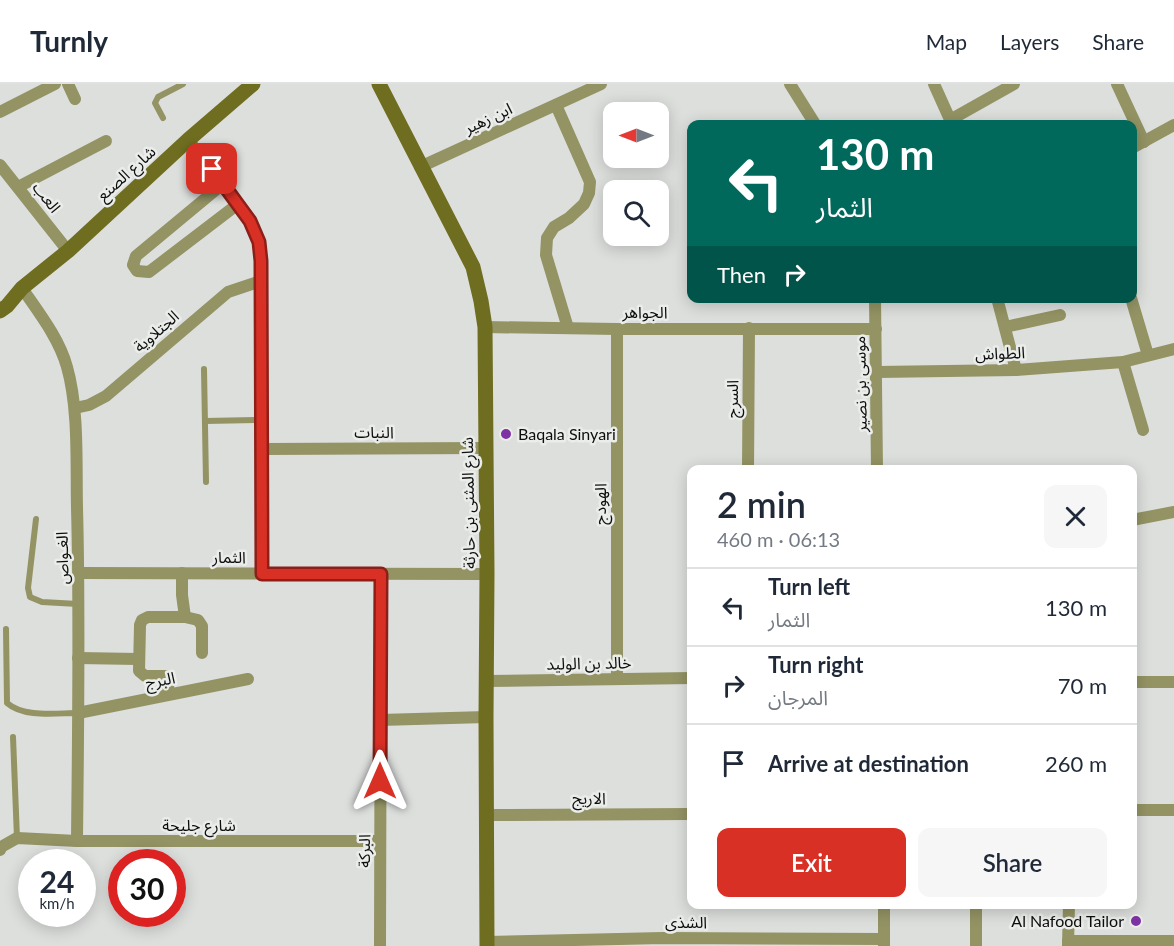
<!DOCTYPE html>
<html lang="en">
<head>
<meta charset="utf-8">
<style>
  :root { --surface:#fff; --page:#f6f6f7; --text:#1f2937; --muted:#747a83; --line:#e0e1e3; --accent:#d93025 }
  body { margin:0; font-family:Lato,"Noto Sans Arabic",sans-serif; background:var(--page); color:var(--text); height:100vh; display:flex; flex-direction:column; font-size:22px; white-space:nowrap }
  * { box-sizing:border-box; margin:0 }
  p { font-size:20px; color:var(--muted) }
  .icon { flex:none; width:33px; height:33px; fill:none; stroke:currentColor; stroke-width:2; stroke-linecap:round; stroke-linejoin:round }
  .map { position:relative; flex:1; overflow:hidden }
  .side { position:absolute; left:687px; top:381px; width:450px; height:444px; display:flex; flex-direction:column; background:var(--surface); border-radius:12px; box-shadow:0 3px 15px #0003 }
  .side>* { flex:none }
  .top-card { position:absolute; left:687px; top:36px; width:450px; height:183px; border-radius:12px; box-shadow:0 3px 15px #0003; background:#00695c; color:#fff; overflow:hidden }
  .needle { width:39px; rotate:270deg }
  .controls { position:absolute; left:603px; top:18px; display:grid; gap:12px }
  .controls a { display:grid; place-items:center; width:66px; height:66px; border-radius:12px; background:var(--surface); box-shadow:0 3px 15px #0003; font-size:30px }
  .speed { position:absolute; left:18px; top:765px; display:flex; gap:12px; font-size:30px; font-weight:700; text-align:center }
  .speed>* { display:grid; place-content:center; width:78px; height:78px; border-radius:50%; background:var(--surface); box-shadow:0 3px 15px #0003; line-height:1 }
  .speed small { font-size:15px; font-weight:400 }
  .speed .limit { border:9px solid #d22; background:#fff; color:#111 }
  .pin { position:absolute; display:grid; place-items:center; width:51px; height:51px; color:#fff; margin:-26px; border-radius:12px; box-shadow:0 3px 9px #0006 }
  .me { position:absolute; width:66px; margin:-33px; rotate:0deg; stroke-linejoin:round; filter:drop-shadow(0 0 4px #0008) }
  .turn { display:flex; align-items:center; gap:21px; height:126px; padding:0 30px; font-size:27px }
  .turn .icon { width:78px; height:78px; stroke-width:2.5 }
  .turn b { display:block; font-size:42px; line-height:51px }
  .then { display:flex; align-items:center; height:57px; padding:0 30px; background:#0003; gap:12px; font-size:22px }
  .round { display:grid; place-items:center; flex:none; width:63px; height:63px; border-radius:12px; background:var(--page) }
  .overview { display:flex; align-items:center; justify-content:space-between; height:102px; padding:0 30px }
  h1 { font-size:36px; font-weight:600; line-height:45px }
  .action { display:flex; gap:12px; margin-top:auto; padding:12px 30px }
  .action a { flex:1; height:69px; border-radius:12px; background:var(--accent); color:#fff; font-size:24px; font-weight:600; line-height:69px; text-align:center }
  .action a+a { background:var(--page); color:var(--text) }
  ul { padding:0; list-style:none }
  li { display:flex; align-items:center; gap:18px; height:78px; padding:0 30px; border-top:2px solid var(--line) }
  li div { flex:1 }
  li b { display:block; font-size:22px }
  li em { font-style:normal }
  header { display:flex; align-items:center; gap:36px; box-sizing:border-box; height:84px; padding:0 30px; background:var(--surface); border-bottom:2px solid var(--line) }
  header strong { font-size:28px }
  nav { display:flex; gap:33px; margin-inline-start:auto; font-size:21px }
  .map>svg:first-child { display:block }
</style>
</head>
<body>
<header>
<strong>Turnly</strong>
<nav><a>Map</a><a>Layers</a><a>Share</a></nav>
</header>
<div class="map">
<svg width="1174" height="862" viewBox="0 0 1174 862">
  <rect width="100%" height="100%" fill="#dddfdd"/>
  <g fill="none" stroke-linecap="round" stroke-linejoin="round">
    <g stroke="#939364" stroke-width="6">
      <polyline points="163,34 155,19 158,13 183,0"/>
      <polyline points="204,285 206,398"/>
      <polyline points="205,337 262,336"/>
      <polyline points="36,435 28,504 30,513 42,518 78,520"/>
      <path d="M6,545L7,619C24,634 56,629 78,629"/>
      <polyline points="13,653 17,754"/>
    </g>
    <g stroke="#939364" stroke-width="12">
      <polyline points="68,0 75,15"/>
      <polyline points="790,0 815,40"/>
      <polyline points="934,0 952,40"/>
      <polyline points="1117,0 1144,58"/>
      <polyline points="556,21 590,98 589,109 584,120 569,134 554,143 547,154 546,171 568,244"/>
      <polyline points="0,28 55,0"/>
      <polyline points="950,36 1014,0"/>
      <polyline points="188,56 224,99 250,137 259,158 261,177 263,490"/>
      <polyline points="1132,64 1174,41"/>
      <polyline points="0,81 68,167"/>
      <polyline points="420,83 601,0"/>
      <polyline points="224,99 136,172 133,181 137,187 149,188 238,120"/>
      <polyline points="18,103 106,57"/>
      <path d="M22,204C39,229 59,254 67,283C79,325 76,380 77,424C80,535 78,646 77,757"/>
      <polyline points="875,214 877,386"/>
      <polyline points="997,214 1016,286"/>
      <polyline points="1131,214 1148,271"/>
      <polyline points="485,243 617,245 876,245"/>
      <polyline points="1005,243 1060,231"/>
      <polyline points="617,245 617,595"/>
      <polyline points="1123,278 1143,346"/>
      <polyline points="877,288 1016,286 1123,278 1174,265"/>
      <polyline points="75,324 89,321 106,312 228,208 261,197"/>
      <polyline points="263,365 486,364"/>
      <polyline points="748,386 749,244"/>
      <polyline points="1132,436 1174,428"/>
      <polyline points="79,489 487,490"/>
      <polyline points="182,489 182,511 185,533"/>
      <polyline points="78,574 138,575"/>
      <polyline points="486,597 692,594"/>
      <polyline points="1132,598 1174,598"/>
      <polyline points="170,610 165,592 145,592 139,587 140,541 142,536 148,533 185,533 198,536 202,542 202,569"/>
      <polyline points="78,629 248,595"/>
      <polyline points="380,636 486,633"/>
      <polyline points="1132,726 1174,726"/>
      <polyline points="487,731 692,730"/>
      <polyline points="0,766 1,763 17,754 77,757 380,757"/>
      <polyline points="884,820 884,861"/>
      <polyline points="976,820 976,862"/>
      <polyline points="1068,857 1174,857"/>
      <polyline points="487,858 663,854 884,855"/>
      <polyline points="380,862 381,490"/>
      <polyline points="1068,862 1069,820"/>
    </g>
    <g stroke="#6f6d1f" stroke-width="15">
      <polyline points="379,0 473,183 481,217 485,243 487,490 486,633 487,862"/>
      <polyline points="0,227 7,222 22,204 68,167 188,56 253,0"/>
    </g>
  </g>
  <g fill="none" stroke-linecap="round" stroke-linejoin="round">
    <g stroke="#8d1f18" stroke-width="15">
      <polyline id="route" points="212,85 250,137 259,158 261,177 262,490 381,490 380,697"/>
    </g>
    <use href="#route" stroke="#d93025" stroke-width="10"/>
  </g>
  <g fill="#7e32a3" stroke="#eaedea" stroke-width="2">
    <circle cx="506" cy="350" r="6"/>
    <circle cx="1136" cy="837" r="6"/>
  </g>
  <g text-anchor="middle" stroke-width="5" stroke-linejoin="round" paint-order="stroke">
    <g font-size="16" fill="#0d0e0d" stroke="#eaedea">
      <text transform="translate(488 34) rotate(-25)" y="6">ابن زهير</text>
      <text transform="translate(126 89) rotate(-42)" y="6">شارع الصنع</text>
      <text transform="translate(47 113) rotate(52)" y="6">العب</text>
      <text x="645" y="234">الجواهر</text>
      <text transform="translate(156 247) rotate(-41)" y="6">الجتلاوية</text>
      <text transform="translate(1000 269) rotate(-2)" y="6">الطواش</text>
      <text transform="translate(860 300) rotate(-91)" y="6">موسى بن نصير</text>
      <text transform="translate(732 315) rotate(-90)" y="6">السرج</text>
      <text x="374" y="354">النبات</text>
      <text transform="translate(468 419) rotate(-91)" y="6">شارع المثنى بن حارثة</text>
      <text transform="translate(600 420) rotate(-90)" y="6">الهودج</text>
      <text x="229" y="479">الثمار</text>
      <text transform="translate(62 474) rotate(-91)" y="6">الغـواص</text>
      <text transform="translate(589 579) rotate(-1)" y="6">خالد بن الوليد</text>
      <text transform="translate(160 596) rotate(-11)" y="6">البرج</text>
      <text x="589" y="720">الاريج</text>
      <text x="199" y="747">شارع جليحة</text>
      <text transform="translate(364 767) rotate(-90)" y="6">البركة</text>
      <text x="686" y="844">الشذى</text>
    </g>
    <g font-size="16" fill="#0d0e0d" stroke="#eaedea" text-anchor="start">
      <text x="518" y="356">Baqala Sinyari</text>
      <text x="1124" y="843" text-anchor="end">Al Nafood Tailor</text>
    </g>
  </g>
</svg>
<div class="controls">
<a><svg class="needle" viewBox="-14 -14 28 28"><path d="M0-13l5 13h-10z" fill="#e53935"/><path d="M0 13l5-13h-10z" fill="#747a83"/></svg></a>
<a><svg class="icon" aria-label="search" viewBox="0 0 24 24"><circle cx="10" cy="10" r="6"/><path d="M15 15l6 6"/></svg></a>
</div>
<div class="speed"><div>24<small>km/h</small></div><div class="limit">30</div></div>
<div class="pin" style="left:212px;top:85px;background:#d93025"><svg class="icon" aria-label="arrive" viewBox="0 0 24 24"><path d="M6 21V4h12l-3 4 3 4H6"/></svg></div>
<svg class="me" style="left:380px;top:697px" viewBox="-20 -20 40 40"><path d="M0-17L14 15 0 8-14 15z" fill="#d93025" stroke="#fff" stroke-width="4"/></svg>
<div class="top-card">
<div class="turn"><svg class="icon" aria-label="left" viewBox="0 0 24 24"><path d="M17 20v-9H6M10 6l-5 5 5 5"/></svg><div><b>130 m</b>الثمار</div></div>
<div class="then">Then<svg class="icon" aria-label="right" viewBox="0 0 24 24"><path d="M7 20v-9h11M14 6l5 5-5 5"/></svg></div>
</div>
<section class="side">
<div class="overview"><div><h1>2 min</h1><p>460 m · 06:13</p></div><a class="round"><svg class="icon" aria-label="close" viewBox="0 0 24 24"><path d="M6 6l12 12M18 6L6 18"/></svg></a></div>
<ul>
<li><svg class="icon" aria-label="left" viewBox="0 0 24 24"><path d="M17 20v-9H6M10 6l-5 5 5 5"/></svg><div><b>Turn left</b><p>الثمار</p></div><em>130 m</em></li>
<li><svg class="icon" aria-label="right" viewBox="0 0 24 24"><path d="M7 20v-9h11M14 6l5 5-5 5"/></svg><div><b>Turn right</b><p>المرجان</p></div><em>70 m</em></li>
<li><svg class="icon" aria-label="arrive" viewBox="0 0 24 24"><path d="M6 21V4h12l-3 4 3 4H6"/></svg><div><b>Arrive at destination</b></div><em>260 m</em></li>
</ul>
<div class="action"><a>Exit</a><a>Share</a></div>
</section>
</div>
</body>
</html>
